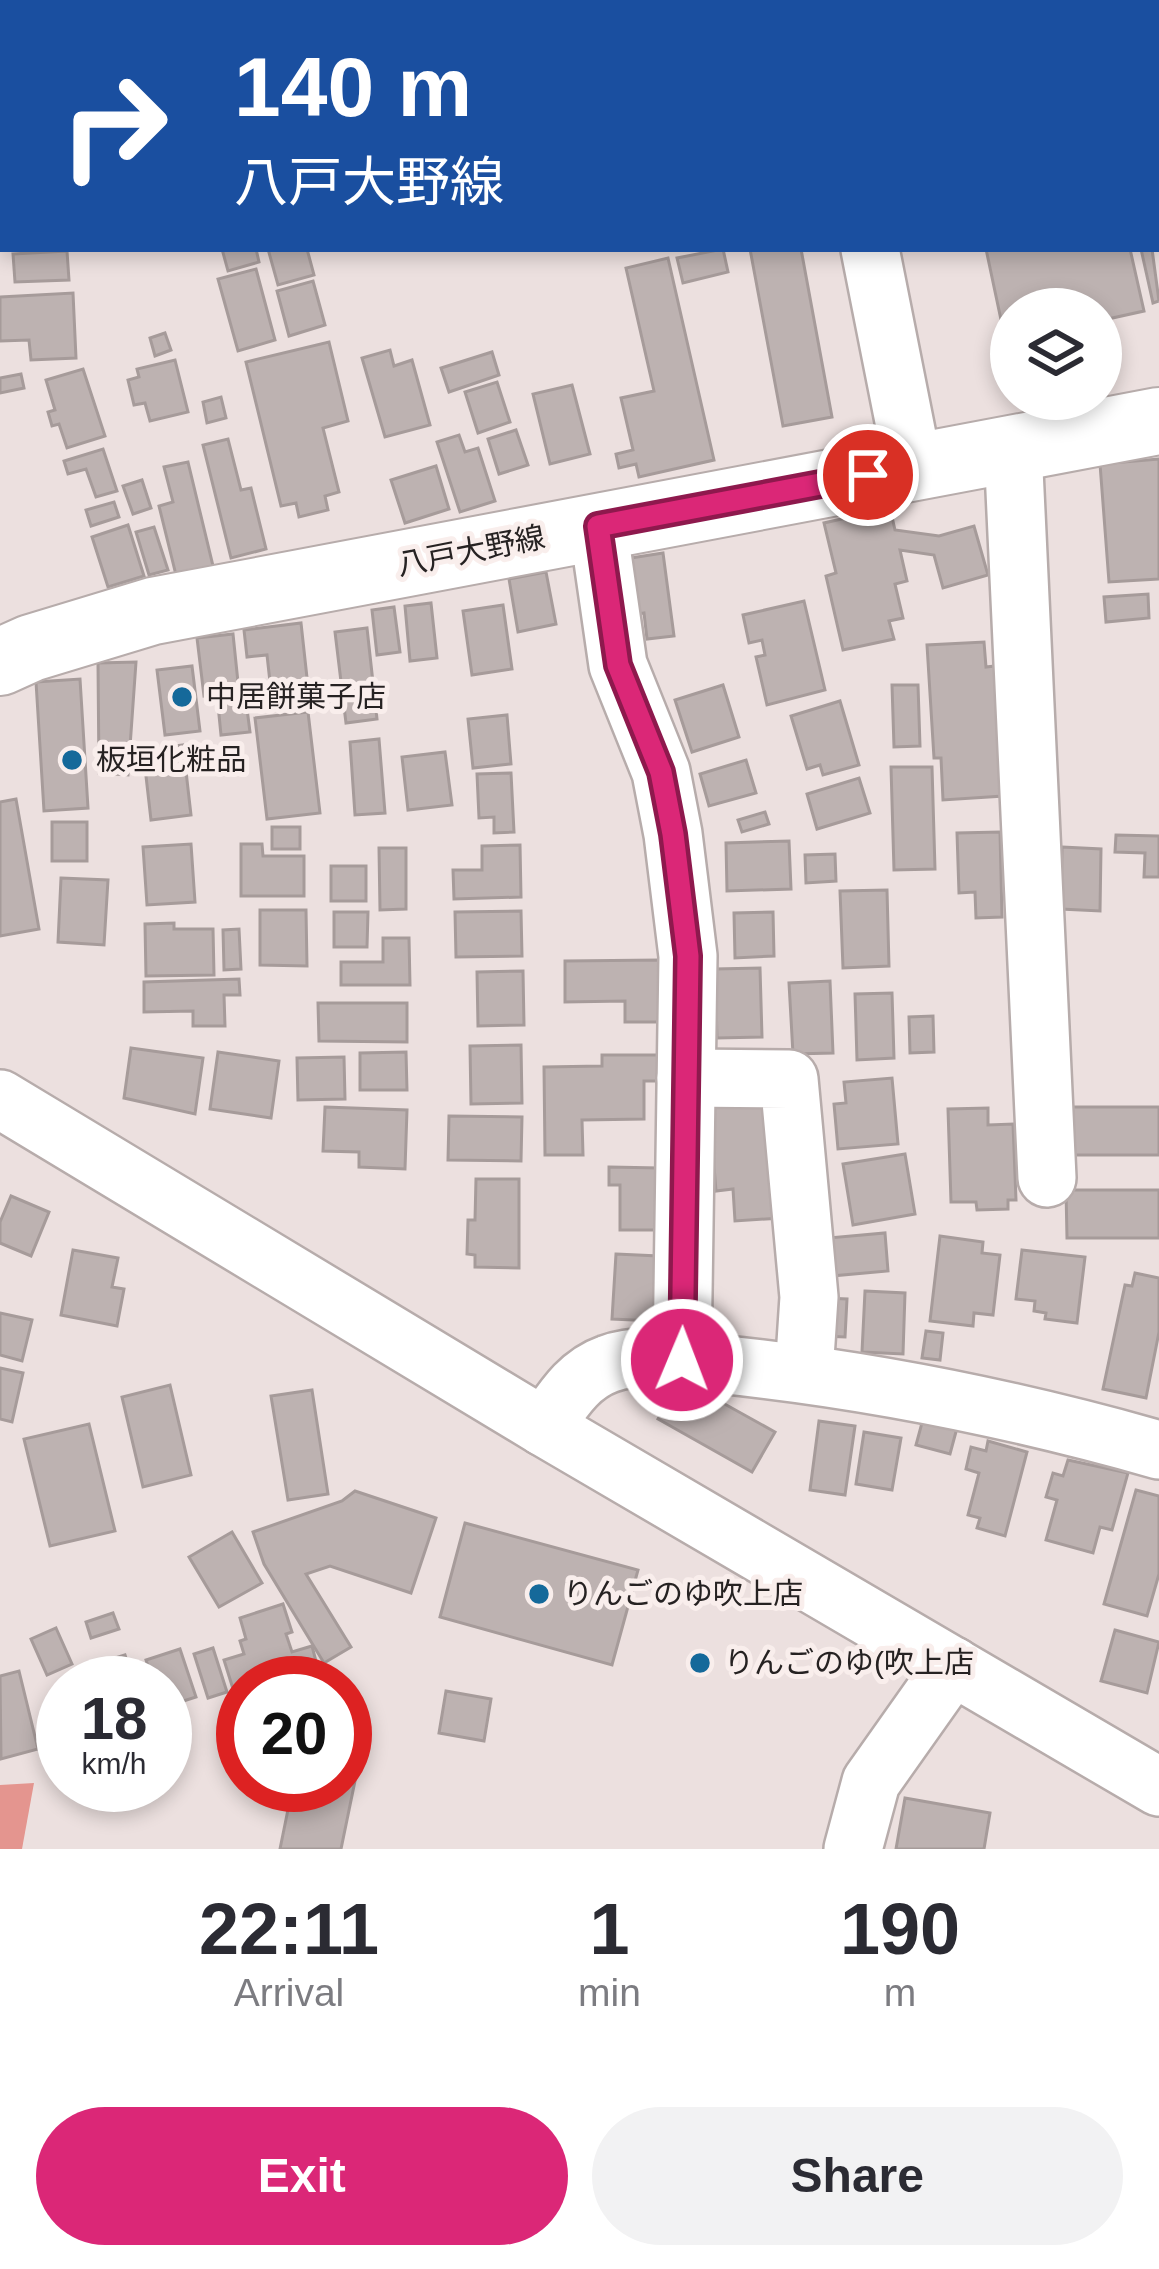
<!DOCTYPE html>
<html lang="en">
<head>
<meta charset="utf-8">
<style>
  :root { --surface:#fff; --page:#f2f2f3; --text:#2b2b33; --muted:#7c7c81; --accent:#db2777 }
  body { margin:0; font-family:Arial,"Noto Sans JP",sans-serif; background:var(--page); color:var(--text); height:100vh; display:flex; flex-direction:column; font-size:45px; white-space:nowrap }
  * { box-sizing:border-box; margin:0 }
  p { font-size:39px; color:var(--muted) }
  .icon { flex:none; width:66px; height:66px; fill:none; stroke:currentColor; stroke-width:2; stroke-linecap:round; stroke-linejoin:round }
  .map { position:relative; height:1849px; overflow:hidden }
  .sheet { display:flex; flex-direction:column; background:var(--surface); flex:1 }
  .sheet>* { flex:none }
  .hud { position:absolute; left:0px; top:0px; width:1161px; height:252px; box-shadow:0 6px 18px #0003; background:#1a4fa0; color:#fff; overflow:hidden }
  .controls { position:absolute; left:990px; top:288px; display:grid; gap:24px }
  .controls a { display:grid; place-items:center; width:132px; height:132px; border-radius:50%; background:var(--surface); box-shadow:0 6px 18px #0003; font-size:60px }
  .speed { position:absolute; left:36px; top:1656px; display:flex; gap:24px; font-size:60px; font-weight:700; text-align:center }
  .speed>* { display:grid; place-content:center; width:156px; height:156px; border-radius:50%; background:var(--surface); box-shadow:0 6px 18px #0003; line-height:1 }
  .speed small { font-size:30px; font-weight:400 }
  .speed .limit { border:18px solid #d22; background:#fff; color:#111 }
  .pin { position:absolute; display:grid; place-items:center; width:102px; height:102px; color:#fff; margin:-51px; border:6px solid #fff; border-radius:50%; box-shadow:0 3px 12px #0007 }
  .me { position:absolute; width:132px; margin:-66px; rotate:1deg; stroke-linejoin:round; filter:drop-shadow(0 0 9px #0008) }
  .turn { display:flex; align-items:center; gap:42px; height:252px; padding:0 36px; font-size:54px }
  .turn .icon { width:156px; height:156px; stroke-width:2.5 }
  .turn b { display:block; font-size:84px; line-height:102px }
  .eta { display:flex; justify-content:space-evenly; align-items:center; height:204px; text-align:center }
  .eta b { font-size:72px; font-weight:800; line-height:84px }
  .button { display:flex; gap:24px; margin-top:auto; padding:24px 36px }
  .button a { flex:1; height:138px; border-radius:72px; background:var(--accent); color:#fff; font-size:48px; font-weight:800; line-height:138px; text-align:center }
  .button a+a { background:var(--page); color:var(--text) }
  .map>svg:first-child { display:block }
</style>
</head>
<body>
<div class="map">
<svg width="1159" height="1849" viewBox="0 0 1159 1849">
  <rect width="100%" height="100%" fill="#ece0df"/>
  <polygon fill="#e4958f" points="34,1783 22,1849 0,1849 0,1785"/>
  <g fill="#bdb2b1" stroke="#a69b9a" stroke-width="3">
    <polygon points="222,249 256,249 259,262 228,271"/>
    <polygon points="268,249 307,249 314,275 278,285"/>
    <polygon points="723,249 728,272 683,283 677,258"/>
    <polygon points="750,249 801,249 832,417 783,426"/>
    <polygon points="986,249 1130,249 1144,311 1108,319 1114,347 1101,349 1101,309 1011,309 1011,367"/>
    <polygon points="1141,249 1152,249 1159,301 1153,303"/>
    <polygon points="67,251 69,280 15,282 13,254"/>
    <polygon points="668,258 714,460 639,477 636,464 619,468 616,454 633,450 621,398 654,391 626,268"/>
    <polygon points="256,269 275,340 238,351 218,279"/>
    <polygon points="313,281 325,325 289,336 277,291"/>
    <polygon points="73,293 76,358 31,360 29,340 0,341 0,297"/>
    <polygon points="165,333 171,350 155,356 150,338"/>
    <polygon points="329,342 348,421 323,428 339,492 325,496 328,510 299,517 296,503 281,506 246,362"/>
    <polygon points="390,350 394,366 412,360 430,425 385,437 362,358"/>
    <polygon points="492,352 499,375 449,392 441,368"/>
    <polygon points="175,360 188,412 150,421 145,403 134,405 128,380 139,377 137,369"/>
    <polygon points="83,369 105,436 67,448 59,424 52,426 48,412 55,410 46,380"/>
    <polygon points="21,374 24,388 0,393 0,378"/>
    <polygon points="497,382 510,422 478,433 465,392"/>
    <polygon points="572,385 590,454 550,464 533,394"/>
    <polygon points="221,397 226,418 207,423 203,402"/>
    <polygon points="516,430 528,465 499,474 488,439"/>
    <polygon points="459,435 465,452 478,448 495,501 460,512 437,442"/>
    <polygon points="228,439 241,490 251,488 266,549 231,558 203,445"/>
    <polygon points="103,449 117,491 96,497 86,469 68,474 64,461"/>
    <polygon points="1159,459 1159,579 1109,582 1100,464"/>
    <polygon points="188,462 213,566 176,575 159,506 173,502 164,467"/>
    <polygon points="436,466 449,509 405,523 391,480"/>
    <polygon points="142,480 151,508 133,514 123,486"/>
    <polygon points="114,502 119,517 91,526 86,510"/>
    <polygon points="890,508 895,530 939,536 974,526 988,575 943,588 934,555 900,550 907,581 895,584 903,618 889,621 894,639 843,650 826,576 836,573 824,523"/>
    <polygon points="128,525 144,576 108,587 92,537"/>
    <polygon points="154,527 168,570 149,575 136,532"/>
    <polygon points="663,553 674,636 647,639 644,613 625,616 618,560"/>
    <polygon points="546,572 556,624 518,632 509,579"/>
    <polygon points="1148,594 1149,618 1106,622 1104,597"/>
    <polygon points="804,601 825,690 767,705 756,657 765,655 762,640 749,643 743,615"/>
    <polygon points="431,603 437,658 410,661 405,606"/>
    <polygon points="503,605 512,669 472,675 463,611"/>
    <polygon points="394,607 400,652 377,655 372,610"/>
    <polygon points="301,623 309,696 272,700 267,655 247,657 244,630"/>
    <polygon points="367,628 377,719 346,723 335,632"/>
    <polygon points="233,634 239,692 204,696 197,638"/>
    <polygon points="984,642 986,667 995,666 1003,796 943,800 941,758 934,758 927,645"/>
    <polygon points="136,662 128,775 99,773 98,663"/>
    <polygon points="192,666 200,731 165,735 157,670"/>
    <polygon points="80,679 88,808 44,811 36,682"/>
    <polygon points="723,685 739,737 692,752 675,700"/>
    <polygon points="892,685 918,685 920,746 894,747"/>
    <polygon points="246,701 250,732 221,735 218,705"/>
    <polygon points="840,701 859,765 823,775 820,765 807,769 791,716"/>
    <polygon points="308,712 320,813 267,819 255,718"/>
    <polygon points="507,715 511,764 473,768 468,719"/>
    <polygon points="379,739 385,813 355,815 350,742"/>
    <polygon points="183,745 191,815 151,820 143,750"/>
    <polygon points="445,752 452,805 408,810 402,757"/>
    <polygon points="746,760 756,793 709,806 700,774"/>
    <polygon points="891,767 932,767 935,869 894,870"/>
    <polygon points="511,773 514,832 494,833 494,817 479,818 477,774"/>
    <polygon points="859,778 870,813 817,829 807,794"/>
    <polygon points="16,799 39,929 0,936 0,802"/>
    <polygon points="765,812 769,824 742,832 738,820"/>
    <rect x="52" y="822" width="35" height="39"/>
    <rect x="272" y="827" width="28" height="22"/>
    <polygon points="1000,832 1002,917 976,918 975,892 959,893 957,833"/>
    <polygon points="1116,835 1159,836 1159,877 1144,877 1145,853 1115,852"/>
    <polygon points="789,841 791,889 727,891 726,843"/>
    <polygon points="191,844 195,902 147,905 143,847"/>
    <polygon points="241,844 262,844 263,856 304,856 304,896 241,896"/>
    <polygon points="520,845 521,897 454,899 453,870 482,870 482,846"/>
    <polygon points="1062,847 1101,849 1100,911 1061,909"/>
    <polygon points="379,848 406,848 406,909 380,910"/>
    <polygon points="835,854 836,881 806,883 805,855"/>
    <rect x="331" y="866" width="35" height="35"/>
    <polygon points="61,878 108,880 104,945 58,942"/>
    <polygon points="887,890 889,966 843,968 840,891"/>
    <polygon points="260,910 306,910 307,966 260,965"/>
    <polygon points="521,911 522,956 456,957 455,912"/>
    <polygon points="334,912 368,912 367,947 334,947"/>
    <polygon points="773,912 774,956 735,958 734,913"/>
    <polygon points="174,923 174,929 213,929 214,975 146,976 145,924"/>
    <polygon points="239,929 241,969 224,970 223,930"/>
    <polygon points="383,938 409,938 410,985 341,985 341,962 383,962"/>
    <polygon points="659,960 660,1022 625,1022 625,1001 565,1002 565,961"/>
    <polygon points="760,968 762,1037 717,1038 715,969"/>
    <polygon points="523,971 524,1025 478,1026 477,972"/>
    <polygon points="239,979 240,995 224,995 225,1026 193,1026 193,1011 144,1012 144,982"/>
    <polygon points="830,981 833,1053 793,1054 789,983"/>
    <polygon points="892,993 894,1058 857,1060 855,994"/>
    <polygon points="318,1003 407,1003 407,1042 319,1041"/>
    <polygon points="933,1016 934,1052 910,1053 909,1017"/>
    <polygon points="521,1045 522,1103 471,1104 470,1046"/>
    <polygon points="131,1048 203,1058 195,1114 124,1098"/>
    <polygon points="218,1052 279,1061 271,1118 210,1109"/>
    <polygon points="406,1052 407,1090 360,1090 360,1053"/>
    <polygon points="602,1055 666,1055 667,1081 644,1081 644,1119 582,1120 583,1155 545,1155 544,1067 602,1066"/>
    <polygon points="344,1057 345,1099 298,1100 297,1058"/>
    <polygon points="892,1078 898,1144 838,1149 834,1104 846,1103 844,1082"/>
    <polygon points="772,1099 781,1218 735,1221 733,1189 716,1191 709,1104"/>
    <polygon points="325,1107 407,1110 405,1169 359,1167 359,1152 323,1151"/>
    <rect x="1064" y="1107" width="95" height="48"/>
    <polygon points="988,1108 988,1125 1013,1124 1016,1200 1008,1200 1008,1209 977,1210 976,1202 951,1202 948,1109"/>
    <polygon points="449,1116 522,1117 521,1161 448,1160"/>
    <polygon points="905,1154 915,1214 853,1225 843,1164"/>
    <polygon points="609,1167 659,1168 658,1230 620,1230 620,1185 609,1185"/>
    <polygon points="476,1179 519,1179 519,1268 475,1267 475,1255 467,1254 468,1220 475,1220"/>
    <polygon points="1066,1190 1159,1190 1159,1238 1067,1238"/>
    <polygon points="11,1196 49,1212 31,1256 0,1243 0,1222"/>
    <polygon points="885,1233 888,1271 831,1276 828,1238"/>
    <polygon points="940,1236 983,1242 982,1253 1000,1255 993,1315 974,1313 973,1326 930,1321"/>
    <polygon points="73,1250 118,1258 112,1287 124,1289 117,1326 61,1315"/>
    <polygon points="1022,1250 1085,1257 1077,1323 1045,1319 1046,1313 1034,1311 1035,1301 1016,1299"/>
    <polygon points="616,1254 658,1256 655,1321 612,1319"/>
    <polygon points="1135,1273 1159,1278 1159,1332 1146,1398 1103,1389 1125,1285 1132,1286"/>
    <polygon points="865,1291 905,1293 903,1354 862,1352"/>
    <polygon points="824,1298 847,1299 845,1337 822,1336"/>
    <polygon points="0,1313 32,1320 22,1361 0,1355"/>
    <polygon points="926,1331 943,1333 940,1360 922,1358"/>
    <polygon points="0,1368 23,1373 12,1422 0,1419"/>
    <polygon points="170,1385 191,1475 143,1487 122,1397"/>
    <polygon points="312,1390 328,1494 288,1500 271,1396"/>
    <polygon points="703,1392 775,1432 752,1472 658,1419 667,1403 690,1416"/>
    <polygon points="923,1419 957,1428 950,1454 916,1445"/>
    <polygon points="819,1421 855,1426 845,1495 810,1490"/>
    <polygon points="89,1424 115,1531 50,1546 24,1439"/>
    <polygon points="864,1432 901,1438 892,1490 856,1484"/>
    <polygon points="988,1441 1027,1452 1005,1536 977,1528 980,1518 968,1515 979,1473 966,1469 971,1447 986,1451"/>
    <polygon points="1068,1460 1128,1473 1112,1530 1100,1527 1093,1553 1046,1540 1057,1500 1046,1497 1053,1473 1063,1476"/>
    <polygon points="1136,1490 1159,1496 1159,1574 1147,1616 1104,1604"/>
    <polygon points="355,1491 436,1518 411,1593 330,1566 306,1574 351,1647 324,1663 264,1564 253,1532 342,1501"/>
    <polygon points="465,1523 638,1570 612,1665 440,1617"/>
    <polygon points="232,1532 262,1583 219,1607 189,1557"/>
    <polygon points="283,1604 292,1632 286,1634 292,1652 312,1646 317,1665 262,1683 243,1683 243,1689 234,1692 224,1660 244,1654 240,1641 246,1639 240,1618"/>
    <polygon points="113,1613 119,1629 91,1638 86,1622"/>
    <polygon points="56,1628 72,1664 47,1675 31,1639"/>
    <polygon points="1115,1630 1159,1642 1147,1693 1101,1681"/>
    <polygon points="213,1648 227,1692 208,1698 194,1654"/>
    <polygon points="180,1649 196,1697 165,1707 165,1683 153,1683 146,1660"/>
    <polygon points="125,1655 134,1683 99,1683 93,1665"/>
    <polygon points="19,1671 38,1749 1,1759 0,1676"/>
    <polygon points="446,1691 491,1699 484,1741 439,1733"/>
    <polygon points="345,1744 362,1747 341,1849 280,1849 293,1785 345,1785"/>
    <polygon points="905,1798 990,1813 984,1849 896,1849"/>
  </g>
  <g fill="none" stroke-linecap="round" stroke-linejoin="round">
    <g stroke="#b7acab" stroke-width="62">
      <g id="minor">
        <polyline points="798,0 800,3"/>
        <polyline points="1131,0 1132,3"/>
        <polyline points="328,3 333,0"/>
        <polyline points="1158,134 1159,139"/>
        <polyline points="0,168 3,168"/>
        <polyline points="870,249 913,466"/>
        <polyline points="1013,448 1047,1178"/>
        <polyline points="598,526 618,665 661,772 673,834 688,956 682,1360"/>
        <polyline points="686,1078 789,1079 809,1297 804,1373"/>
        <polyline points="0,1099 544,1427 1159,1787"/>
        <path d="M544,1427C562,1402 577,1375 608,1364C642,1351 683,1360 717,1364C866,1379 1015,1409 1159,1450"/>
        <polyline points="853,1849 871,1782 953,1666"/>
      </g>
    </g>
    <g stroke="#b7acab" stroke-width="70">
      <polyline id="major" points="0,662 31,648 153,611 1159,421"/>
    </g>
    <use href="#minor" stroke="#fff" stroke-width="57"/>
    <use href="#major" stroke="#fff" stroke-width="66"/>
  </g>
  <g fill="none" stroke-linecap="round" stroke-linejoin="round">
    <g stroke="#8e194d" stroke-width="30">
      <polyline id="route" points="682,1360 688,956 673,834 661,772 618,665 598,526 868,475"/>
    </g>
    <use href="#route" stroke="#db2777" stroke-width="21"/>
  </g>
  <g fill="#15699a" stroke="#f9eeec" stroke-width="4.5">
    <circle cx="182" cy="697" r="12"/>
    <circle cx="72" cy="760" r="12"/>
    <circle cx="539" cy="1594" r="12"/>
    <circle cx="700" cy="1663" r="12"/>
  </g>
  <g text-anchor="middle" stroke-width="10" stroke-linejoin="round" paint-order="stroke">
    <g font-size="30" fill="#262222" stroke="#f9eeec">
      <text transform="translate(471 551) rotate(-11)" y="10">八戸大野線</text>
    </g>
    <g font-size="30" fill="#262222" stroke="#f9eeec" text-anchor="start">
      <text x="206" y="707">中居餅菓子店</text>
      <text x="96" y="770">板垣化粧品</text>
      <text x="563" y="1604">りんごのゆ吹上店</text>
      <text x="724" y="1673">りんごのゆ(吹上店</text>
    </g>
  </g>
</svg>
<div class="controls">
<a><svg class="icon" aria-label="layers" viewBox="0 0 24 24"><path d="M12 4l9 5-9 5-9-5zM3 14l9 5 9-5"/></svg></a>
</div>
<div class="speed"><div>18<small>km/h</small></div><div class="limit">20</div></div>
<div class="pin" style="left:868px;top:475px;background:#d93025"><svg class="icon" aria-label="arrive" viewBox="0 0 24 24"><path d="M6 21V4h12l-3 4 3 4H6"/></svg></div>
<svg class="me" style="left:682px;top:1360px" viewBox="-20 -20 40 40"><circle r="17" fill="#db2777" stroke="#fff" stroke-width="3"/><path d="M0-11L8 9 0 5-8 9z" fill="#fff"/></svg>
<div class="hud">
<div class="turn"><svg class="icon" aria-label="right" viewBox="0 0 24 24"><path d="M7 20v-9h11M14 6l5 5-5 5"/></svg><div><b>140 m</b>八戸大野線</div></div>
</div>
</div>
<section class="sheet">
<div class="eta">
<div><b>22:11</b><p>Arrival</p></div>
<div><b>1</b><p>min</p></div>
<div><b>190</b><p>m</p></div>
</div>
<div class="button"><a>Exit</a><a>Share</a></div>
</section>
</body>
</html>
